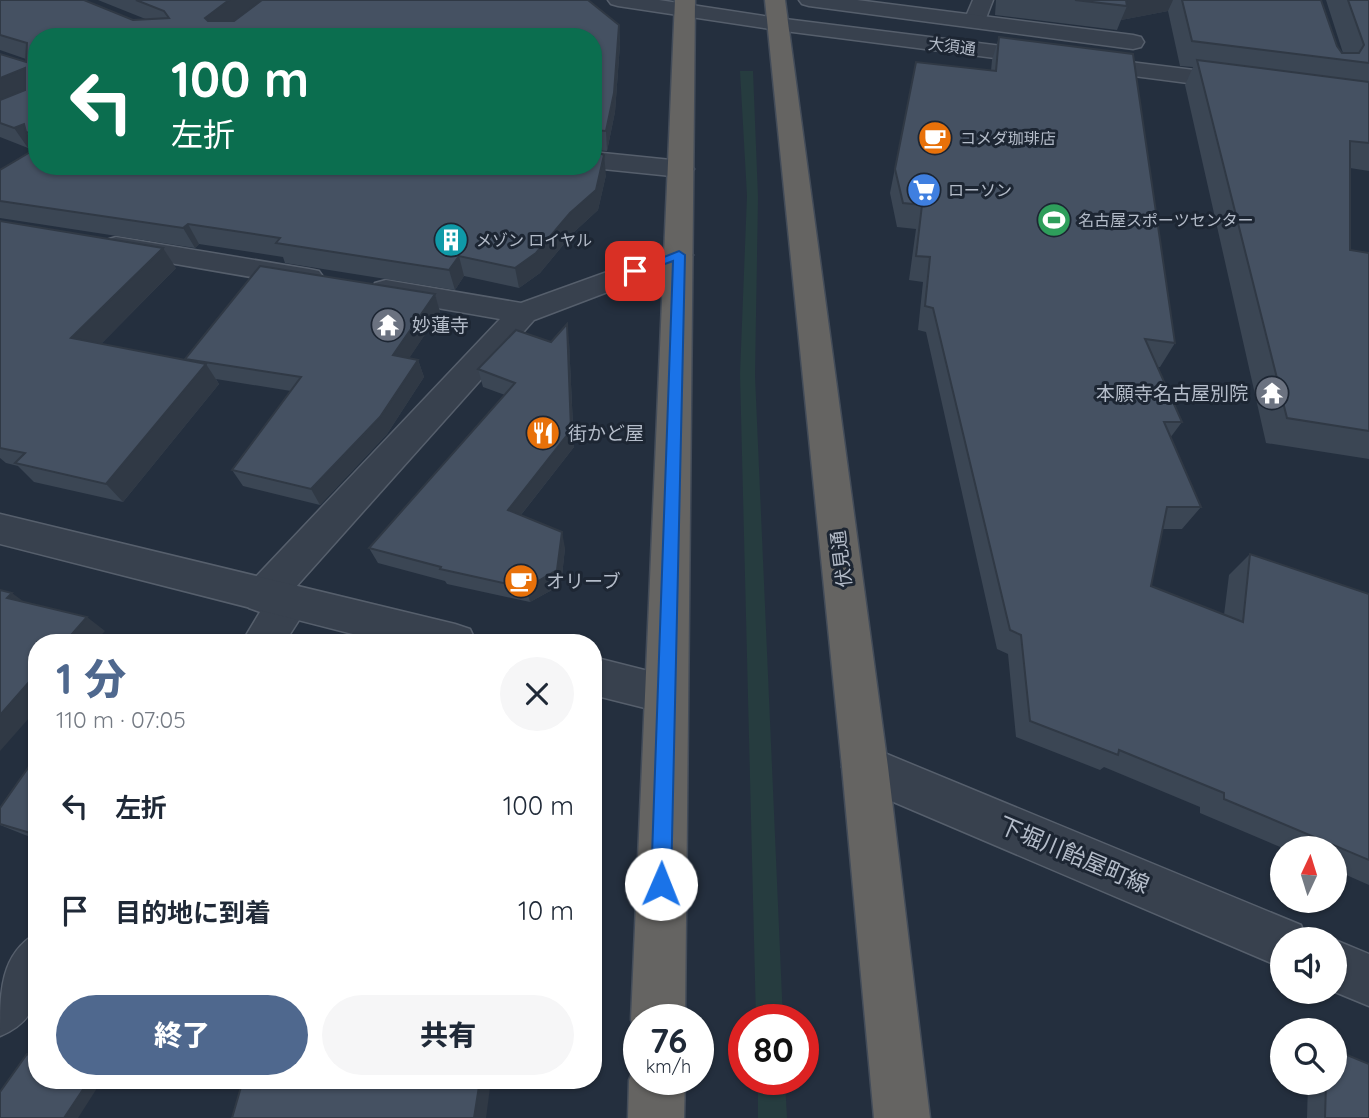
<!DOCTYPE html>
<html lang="ja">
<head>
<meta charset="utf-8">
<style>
  :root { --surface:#fff; --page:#f6f6f7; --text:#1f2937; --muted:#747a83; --accent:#4f688e }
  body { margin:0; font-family:Quicksand,"Noto Sans JP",sans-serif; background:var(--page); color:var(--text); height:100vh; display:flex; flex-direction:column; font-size:26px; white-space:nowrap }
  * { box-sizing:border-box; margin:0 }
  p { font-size:23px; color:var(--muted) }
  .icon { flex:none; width:38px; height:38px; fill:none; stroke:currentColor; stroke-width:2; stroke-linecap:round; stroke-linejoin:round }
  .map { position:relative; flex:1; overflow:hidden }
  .details { position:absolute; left:28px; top:634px; width:574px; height:455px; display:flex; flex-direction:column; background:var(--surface); border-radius:28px; box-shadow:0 2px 5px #0004 }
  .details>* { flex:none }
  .banner { position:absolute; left:28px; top:28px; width:574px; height:147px; border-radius:28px; box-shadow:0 2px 5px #0004; background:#0b6e4f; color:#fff; overflow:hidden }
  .needle { width:46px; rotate:4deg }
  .controls { position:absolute; left:1270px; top:836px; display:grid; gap:14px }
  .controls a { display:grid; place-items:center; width:77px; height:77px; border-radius:50%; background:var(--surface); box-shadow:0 2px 5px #0004; font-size:35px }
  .speed { position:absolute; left:623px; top:1004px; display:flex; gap:14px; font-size:35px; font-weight:700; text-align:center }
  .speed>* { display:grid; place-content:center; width:91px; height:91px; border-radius:50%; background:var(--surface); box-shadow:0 2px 5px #0004; line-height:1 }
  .speed small { font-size:18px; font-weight:400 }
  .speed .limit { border:10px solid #d22; background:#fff; color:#111 }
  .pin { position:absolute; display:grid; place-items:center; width:60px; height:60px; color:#fff; margin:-30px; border-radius:14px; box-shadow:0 4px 10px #0006 }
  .me { position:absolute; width:77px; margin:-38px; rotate:1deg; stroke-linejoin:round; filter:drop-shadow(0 0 5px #0008) }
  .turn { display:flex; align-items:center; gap:24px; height:147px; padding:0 28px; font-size:32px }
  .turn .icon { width:91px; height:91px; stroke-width:2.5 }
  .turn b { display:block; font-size:49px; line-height:60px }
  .round { display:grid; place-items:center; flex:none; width:74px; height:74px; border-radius:37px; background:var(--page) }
  .summary { display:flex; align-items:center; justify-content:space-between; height:119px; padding:0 28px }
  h1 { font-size:42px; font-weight:800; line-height:52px; color:var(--accent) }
  .action { display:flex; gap:14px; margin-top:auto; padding:14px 28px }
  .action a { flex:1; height:80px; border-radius:42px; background:var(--accent); color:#fff; font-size:28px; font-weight:800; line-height:80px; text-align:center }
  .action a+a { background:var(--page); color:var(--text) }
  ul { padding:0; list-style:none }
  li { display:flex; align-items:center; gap:21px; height:105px; padding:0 28px }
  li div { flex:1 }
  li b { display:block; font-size:26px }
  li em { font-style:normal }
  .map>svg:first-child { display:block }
</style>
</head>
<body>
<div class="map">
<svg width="1369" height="1118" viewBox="0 0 1369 1118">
  <rect width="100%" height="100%" fill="#242f3e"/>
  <g fill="#263c3f">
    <polygon points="740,71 753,71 758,197 755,376 783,1020 756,1020 740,374 747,196"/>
    <polygon points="758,1080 785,1080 787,1118 758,1118"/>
  </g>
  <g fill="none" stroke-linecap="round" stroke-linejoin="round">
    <g stroke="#565f6c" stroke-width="3">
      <g id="minor">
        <polygon points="973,0 993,0 983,26 967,26 964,21"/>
        <polygon points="593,152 681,161 690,163 694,169 690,175 681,177 593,168 587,166 593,166"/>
        <polygon points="116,237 309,269 319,271 324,278 319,285 309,287 106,252 102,246 106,240"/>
        <polygon points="679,246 689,249 693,255 689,261 534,320 295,588 304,591 310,603 285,642 242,642 260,612 249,608 243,596 249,584 500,319 375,297 371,290 375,283 386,280 521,303"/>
        <path d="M37,933C37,978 49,1016 0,1036C0,992 0,954 37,933Z"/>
      </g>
    </g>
    <g stroke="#565f6c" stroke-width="3">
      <g id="tertiary">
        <polygon points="608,0 659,0 777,18 1242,76 1250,78 1254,83 1250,88 1242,90 777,30 618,6 611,4"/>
        <polygon points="799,0 857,0 1133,35 1141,37 1144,42 1141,47 1133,49 809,6 802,4"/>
        <polygon points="0,514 455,624 470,629 476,642 384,642 0,544"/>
        <polygon points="593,657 680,679 686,693 680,707 665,713 593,695"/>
        <polygon points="865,745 1301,925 1307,940 1283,940 1283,968 849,783 842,767 849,751"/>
        <polygon points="1335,940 1369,954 1369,1006 1335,992"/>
      </g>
    </g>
    <g stroke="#434c59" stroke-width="3">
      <g id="trunk">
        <polygon points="675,0 695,0 685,1020 639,1020 639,1038 631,1020"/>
        <polygon points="765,0 785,0 888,767 930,1118 874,1118 842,767"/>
        <polygon points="637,1060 639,1080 685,1080 684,1118 628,1118 629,1080"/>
      </g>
    </g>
    <use href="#minor" fill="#38414e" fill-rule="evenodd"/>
    <use href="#tertiary" fill="#38414e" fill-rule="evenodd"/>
    <use href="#trunk" fill="#656462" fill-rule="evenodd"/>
  </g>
  <g fill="#3b4654">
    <polygon points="0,0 133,20 148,20 98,0 262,0 619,25 620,44 615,112 607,151 593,150 593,37 37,37 37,148 35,145 28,148 0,137 0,54 26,62 26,59 0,50"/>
    <polygon points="996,0 1321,0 1337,46 1343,53 1326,0 1369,0 1369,171 1350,168 1350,250 1369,253 1369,459 1266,443 1185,85 1193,67 1180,66 1168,11 1121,20 1117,30 995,15"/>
    <polygon points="999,37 1175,343 1160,367 1157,367 1182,422 1170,438 1201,507 1182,529 1162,529 1151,586 1224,615 1229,575 1250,554 1369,594 1369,885 1335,870 1335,849 1285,849 1200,813 1200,807 1104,767 1100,770 1016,737 1008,654 997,649 926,332 918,330 923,282 909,280 916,229 897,227 890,193 916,62 991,71 992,60"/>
    <polygon points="0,170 606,175 598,210 573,233 540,273 519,288 464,276 455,290 285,263 283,257 199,244 195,248 0,218"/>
    <polygon points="0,221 176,268 101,344 186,361 185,359 435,294 440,312 409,358 418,360 424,377 387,434 320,505 243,486 232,470 291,391 216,379 219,384 123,502 34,482 18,466 6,463 0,458"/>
    <polygon points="551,342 569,342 574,447 521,515 565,548 561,585 530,602 447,584 445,581 378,563 369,548 505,395 483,387 478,369"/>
    <polygon points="37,755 37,839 25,835 0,825 0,808"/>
    <polygon points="1308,1083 1335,1083 1369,1118 1307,1118"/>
  </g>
  <g fill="#303945">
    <polygon points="229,0 262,0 213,37 205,18"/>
    <polygon points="1124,0 1173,0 1168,11 1121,20 1127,6"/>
    <polygon points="619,25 620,44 615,112 607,151 606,131"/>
    <polygon points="25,68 37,86 0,103 0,78"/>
    <polygon points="24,124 26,132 35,145 28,148 14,128"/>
    <polygon points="604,155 606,175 598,210 573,233 540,273 519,288 515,268"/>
    <polygon points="188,224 199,244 195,248 183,228"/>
    <polygon points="163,248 176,268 87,358 71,338"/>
    <polygon points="459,256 464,276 455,290 449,270"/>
    <polygon points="435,294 440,312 400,372 393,355"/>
    <polygon points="567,324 569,342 574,447 513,525 508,510"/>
    <polygon points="418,360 424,377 387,434 320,505 311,489"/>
    <polygon points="206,364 219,384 123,502 106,484"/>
    <polygon points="562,532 565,548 561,585 530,602 526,588"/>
    <polygon points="12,593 31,607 7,598"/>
    <polygon points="87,617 105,631 95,642 65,642"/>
    <polygon points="37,673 37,709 0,751 0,715"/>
    <polygon points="27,1054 37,1055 37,1059"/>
    <polygon points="77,1080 89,1080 99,1085 78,1118 64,1118"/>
    <polygon points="480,1080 491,1080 486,1118 474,1118"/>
  </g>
  <g fill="#455162" stroke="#303945" stroke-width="2">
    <polygon points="0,0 84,0 133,20 169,18 164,11 136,0 229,0 205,18 208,21 234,21 262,0 588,0 619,25 614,93 606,131 593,130 593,37 37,37 37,136 26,132 24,124 14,128 0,123 0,100 25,90 25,68 0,78 0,54 26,62 27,43 0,35"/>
    <polygon points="1075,0 1126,0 1127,6"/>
    <polygon points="1182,0 1321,0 1337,46 1342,53 1359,53 1364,45 1348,0 1369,0 1369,63 1192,41"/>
    <polygon points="999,37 1133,54 1175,343 1145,339 1182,422 1164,422 1201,507 1167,507 1151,586 1243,622 1250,554 1369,594 1369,860 1224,799 1224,793 1119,750 1118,755 1030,721 1021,635 1010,630 933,308 925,306 930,257 916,256 922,205 903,203 895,169 916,62 996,71"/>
    <polygon points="1197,60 1369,82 1369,143 1350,141 1350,250 1369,253 1369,431 1287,418"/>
    <polygon points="37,148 37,166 593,166 593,150 604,155 596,190 570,213 536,253 515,268 459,256 449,270 276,243 280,238 188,224 183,228 0,201 0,170"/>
    <polygon points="0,221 163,248 71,338 206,364 106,484 15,463 25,453 0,448"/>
    <polygon points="260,266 435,294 393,355 418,360 380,417 311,489 232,470 301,377 185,359"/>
    <polygon points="567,324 571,430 508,510 562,532 557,570 526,588 440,569 441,567 369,548 515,383 478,369 516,330 551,342"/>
    <polygon points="0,590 12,593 7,598 87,617 65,642 37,642 37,673 0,715"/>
    <polygon points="37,755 37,835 0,824 0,808"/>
    <polygon points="1335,1050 1369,1064 1369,1118 1325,1118 1326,1083 1335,1083"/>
    <polygon points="27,1054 37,1059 37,1080 77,1080 86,1085 64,1118 0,1118 0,1092"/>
    <polygon points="243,1080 480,1080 474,1118 232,1118"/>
  </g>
  <polygon fill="#1a73e8" stroke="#114b97" stroke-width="2" points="679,251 685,255 671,884 668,891 661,894 654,891 651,884 673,261 635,275 629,271"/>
  <defs>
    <g id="cafe-disc" transform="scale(1.75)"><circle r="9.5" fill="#e8710a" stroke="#1d2633"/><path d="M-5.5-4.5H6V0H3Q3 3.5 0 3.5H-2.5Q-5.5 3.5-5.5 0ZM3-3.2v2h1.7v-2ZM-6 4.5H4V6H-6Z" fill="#fff"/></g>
    <g id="supermarket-disc" transform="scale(1.75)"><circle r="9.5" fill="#3f7fe0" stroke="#1d2633"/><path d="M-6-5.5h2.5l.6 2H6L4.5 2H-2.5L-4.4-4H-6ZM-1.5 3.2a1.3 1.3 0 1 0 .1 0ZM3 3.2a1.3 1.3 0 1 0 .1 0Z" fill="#fff"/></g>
    <g id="stadium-disc" transform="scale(1.75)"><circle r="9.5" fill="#2e9e5b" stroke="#1d2633"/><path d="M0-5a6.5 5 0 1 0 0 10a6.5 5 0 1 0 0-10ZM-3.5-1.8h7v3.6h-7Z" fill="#fff"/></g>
    <g id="building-disc" transform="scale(1.75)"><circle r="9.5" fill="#0f9aa8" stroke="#1d2633"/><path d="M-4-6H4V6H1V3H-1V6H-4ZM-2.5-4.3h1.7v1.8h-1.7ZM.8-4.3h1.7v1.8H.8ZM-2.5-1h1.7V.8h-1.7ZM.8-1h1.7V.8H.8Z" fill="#fff"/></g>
    <g id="temple-disc" transform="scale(1.75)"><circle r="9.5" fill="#6b7280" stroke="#1d2633"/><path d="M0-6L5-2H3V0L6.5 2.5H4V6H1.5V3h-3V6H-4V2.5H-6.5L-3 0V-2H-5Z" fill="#fff"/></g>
    <g id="restaurant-disc" transform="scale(1.75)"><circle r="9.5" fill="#e8710a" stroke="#1d2633"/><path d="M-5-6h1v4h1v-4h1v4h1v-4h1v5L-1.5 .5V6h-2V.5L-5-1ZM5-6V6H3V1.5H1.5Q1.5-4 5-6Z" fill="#fff"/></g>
  </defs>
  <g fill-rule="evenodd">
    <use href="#cafe-disc" x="935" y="138"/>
    <use href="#supermarket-disc" x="924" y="190"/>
    <use href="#stadium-disc" x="1054" y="220"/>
    <use href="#building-disc" x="451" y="240"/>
    <use href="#temple-disc" x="388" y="325"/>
    <use href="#temple-disc" x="1272" y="393"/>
    <use href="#restaurant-disc" x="543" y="433"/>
    <use href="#cafe-disc" x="521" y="581"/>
  </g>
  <g text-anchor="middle" stroke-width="6" stroke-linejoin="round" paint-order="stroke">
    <g font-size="16" fill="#b4bcc9" stroke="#1d2633">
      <text transform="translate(952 46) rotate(7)" y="6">大須通</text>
    </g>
    <g font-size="16" fill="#b4bcc9" stroke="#1d2633" text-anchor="start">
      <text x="960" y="144">コメダ珈琲店</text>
      <text x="948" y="196">ローソン</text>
      <text x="1078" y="226">名古屋スポーツセンター</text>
      <text x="476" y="246">メゾン ロイヤル</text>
    </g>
    <g font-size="19" fill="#b4bcc9" stroke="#1d2633" text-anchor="start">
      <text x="412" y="332">妙蓮寺</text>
      <text x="1248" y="400" text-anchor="end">本願寺名古屋別院</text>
      <text x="568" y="440">街かど屋</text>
      <text x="546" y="588">オリーブ</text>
    </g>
    <g font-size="19" fill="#b4bcc9" stroke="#1d2633">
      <text transform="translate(841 559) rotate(-97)" y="7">伏見通</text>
    </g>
    <g font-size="23" fill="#b4bcc9" stroke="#1d2633">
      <text transform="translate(1074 855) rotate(23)" y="8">下堀川飴屋町線</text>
    </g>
  </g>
</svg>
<div class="controls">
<a><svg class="needle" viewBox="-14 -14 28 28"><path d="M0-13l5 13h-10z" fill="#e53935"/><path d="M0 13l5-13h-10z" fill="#747a83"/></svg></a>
<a><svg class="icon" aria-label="sound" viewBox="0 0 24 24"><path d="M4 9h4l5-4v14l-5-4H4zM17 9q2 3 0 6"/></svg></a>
<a><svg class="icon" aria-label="search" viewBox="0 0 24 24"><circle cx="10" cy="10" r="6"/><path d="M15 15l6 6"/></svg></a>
</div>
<div class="speed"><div>76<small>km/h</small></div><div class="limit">80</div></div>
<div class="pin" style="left:635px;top:271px;background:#d93025"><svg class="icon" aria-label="arrive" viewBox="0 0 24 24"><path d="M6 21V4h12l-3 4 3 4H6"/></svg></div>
<svg class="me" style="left:661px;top:884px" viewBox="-20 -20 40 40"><circle r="19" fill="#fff"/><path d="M0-13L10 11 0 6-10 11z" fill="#1a73e8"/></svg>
<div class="banner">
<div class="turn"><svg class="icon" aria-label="left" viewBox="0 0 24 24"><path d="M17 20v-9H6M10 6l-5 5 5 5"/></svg><div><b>100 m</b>左折</div></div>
</div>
<section class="details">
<div class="summary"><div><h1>1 分</h1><p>110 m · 07:05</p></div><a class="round"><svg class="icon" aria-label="close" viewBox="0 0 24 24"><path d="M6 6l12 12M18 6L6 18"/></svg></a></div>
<ul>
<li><svg class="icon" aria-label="left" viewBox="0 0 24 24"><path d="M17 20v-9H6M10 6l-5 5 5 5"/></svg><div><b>左折</b></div><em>100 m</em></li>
<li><svg class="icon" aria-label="arrive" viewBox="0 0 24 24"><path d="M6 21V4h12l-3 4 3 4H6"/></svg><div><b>目的地に到着</b></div><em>10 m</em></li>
</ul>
<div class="action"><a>終了</a><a>共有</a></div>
</section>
</div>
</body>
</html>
